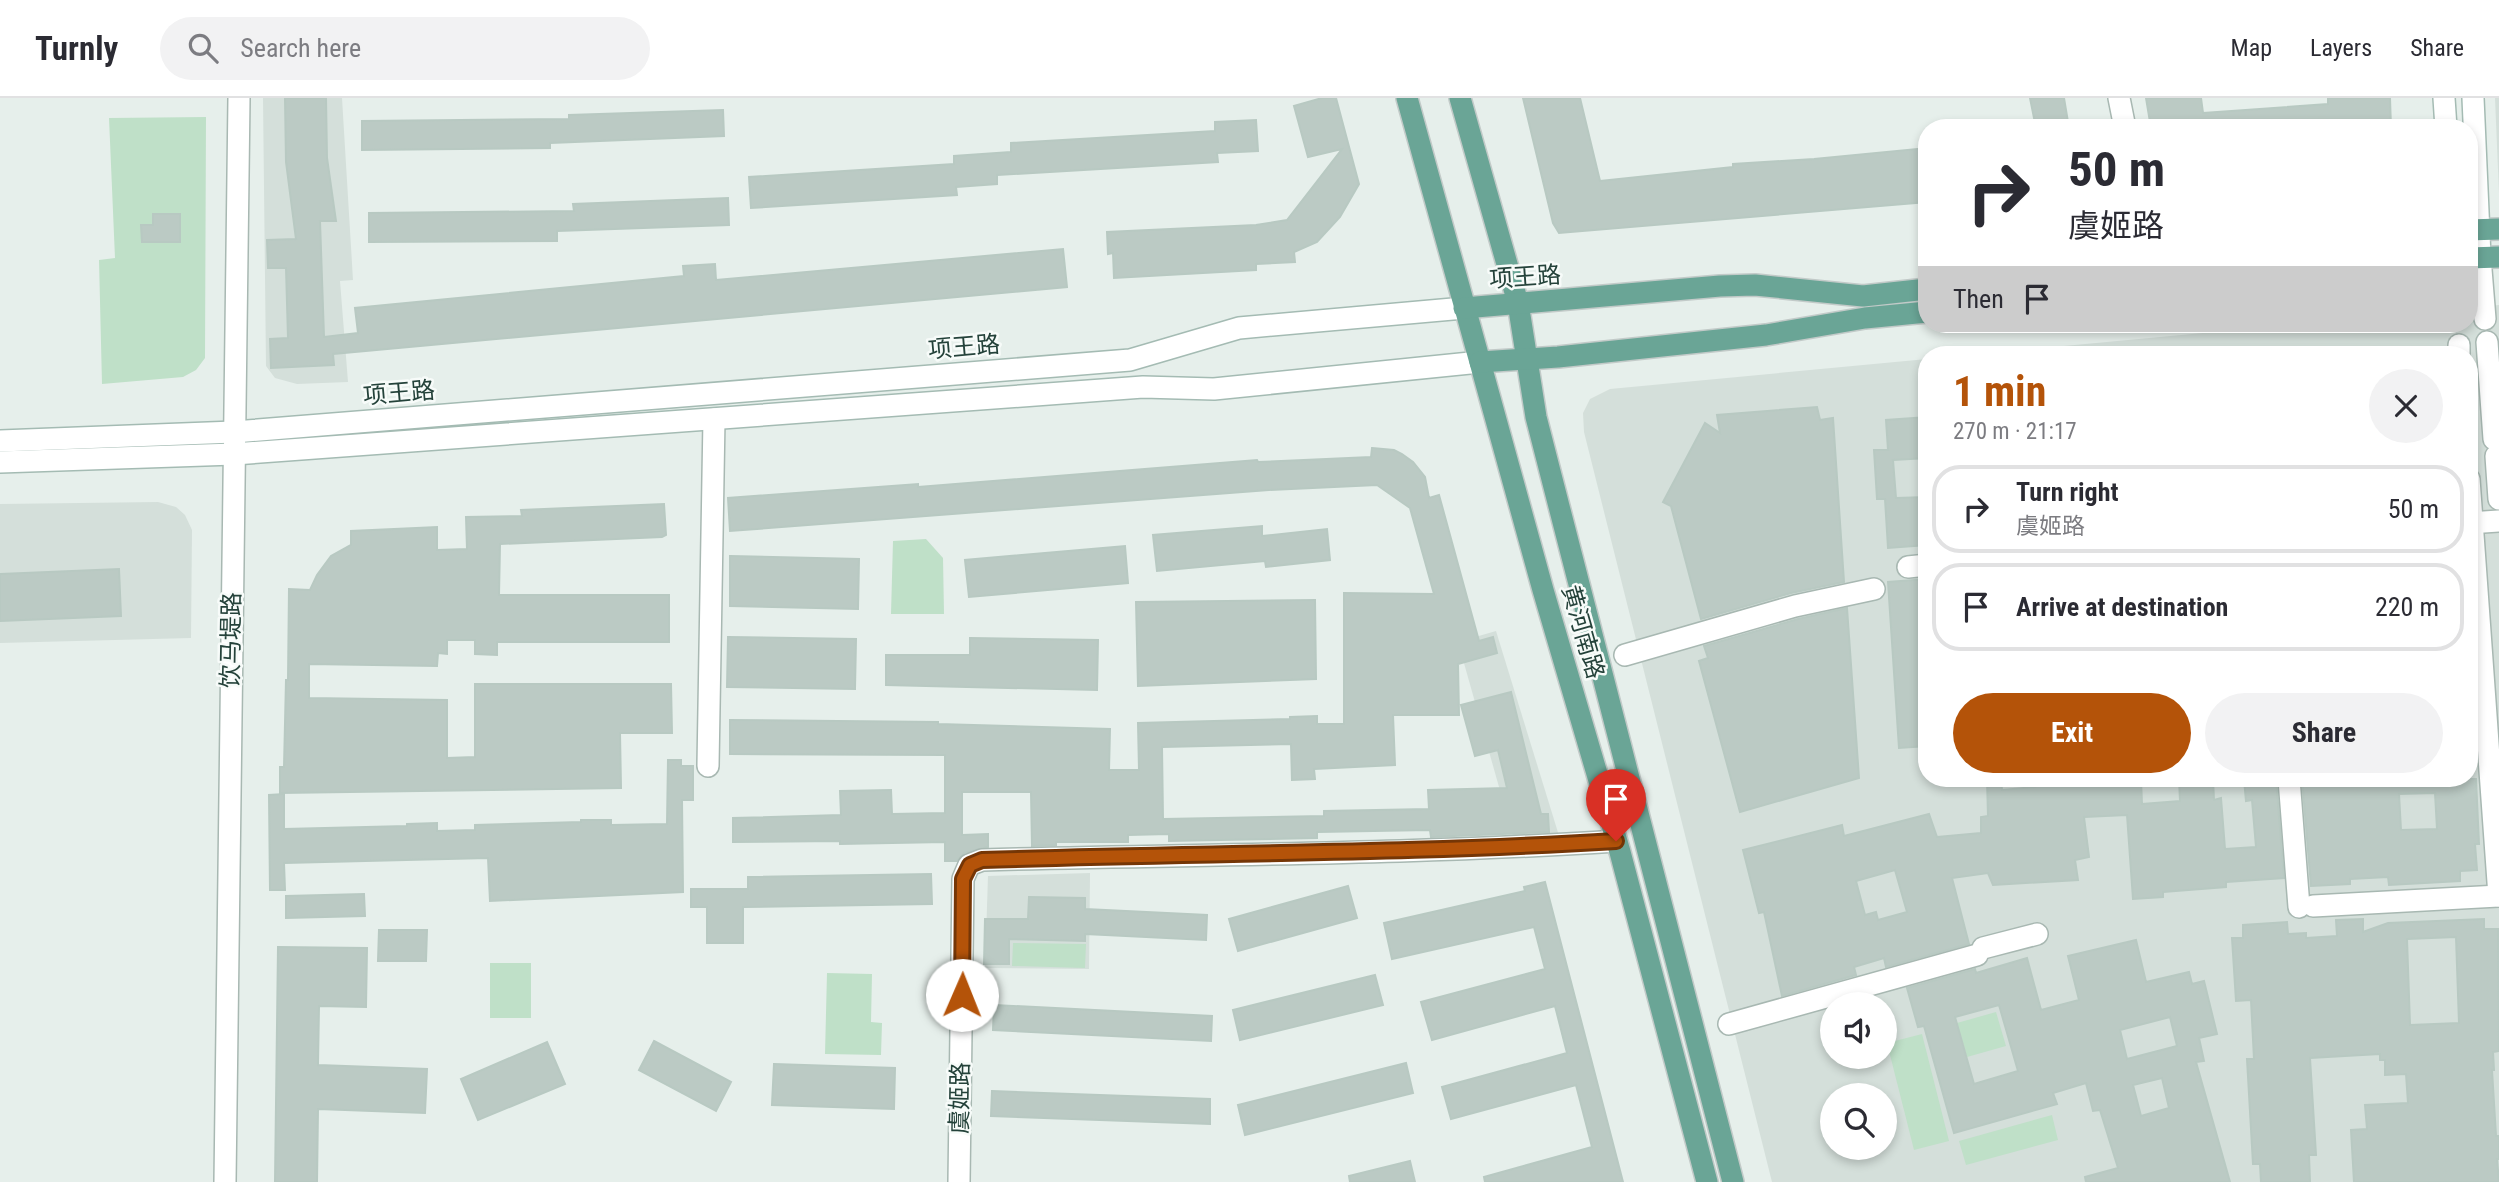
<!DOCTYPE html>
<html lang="en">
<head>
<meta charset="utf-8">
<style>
  :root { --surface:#fff; --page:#f2f2f3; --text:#2b2b33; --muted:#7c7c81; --line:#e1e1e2; --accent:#b45309 }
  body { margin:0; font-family:"Roboto Condensed","Noto Sans SC",sans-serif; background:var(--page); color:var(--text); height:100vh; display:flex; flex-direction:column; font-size:26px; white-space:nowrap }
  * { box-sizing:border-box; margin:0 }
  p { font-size:23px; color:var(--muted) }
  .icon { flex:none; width:38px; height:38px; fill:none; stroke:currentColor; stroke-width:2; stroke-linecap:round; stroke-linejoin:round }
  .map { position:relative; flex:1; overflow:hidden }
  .sheet { position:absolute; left:1918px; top:248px; width:560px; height:441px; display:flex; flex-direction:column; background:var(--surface); border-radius:28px; box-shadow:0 4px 10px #0003 }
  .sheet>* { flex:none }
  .guide { position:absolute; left:1918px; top:21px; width:560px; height:214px; border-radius:28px; box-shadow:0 4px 10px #0003; background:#fff; color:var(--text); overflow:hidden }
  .controls { position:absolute; left:1820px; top:894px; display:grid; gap:14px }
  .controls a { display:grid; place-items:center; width:77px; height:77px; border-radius:50%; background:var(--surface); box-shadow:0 4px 10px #0003; font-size:35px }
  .pin { position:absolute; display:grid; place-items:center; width:60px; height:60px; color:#fff; margin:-72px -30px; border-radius:50% 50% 50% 0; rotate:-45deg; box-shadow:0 0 7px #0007 }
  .pin .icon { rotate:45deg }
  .me { position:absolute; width:77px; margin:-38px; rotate:1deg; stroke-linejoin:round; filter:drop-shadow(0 0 5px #0008) }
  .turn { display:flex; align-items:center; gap:24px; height:147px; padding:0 35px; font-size:32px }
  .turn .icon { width:91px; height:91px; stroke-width:2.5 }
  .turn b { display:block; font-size:49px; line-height:60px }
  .then { display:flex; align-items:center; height:66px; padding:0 35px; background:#0003; gap:14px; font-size:26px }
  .round { display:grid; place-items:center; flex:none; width:74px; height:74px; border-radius:37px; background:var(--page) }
  .overview { display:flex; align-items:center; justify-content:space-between; height:119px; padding:0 35px }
  h1 { font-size:42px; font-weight:700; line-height:52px; color:var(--accent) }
  .cta { display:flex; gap:14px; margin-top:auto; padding:14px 35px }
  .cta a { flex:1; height:80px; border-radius:42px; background:var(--accent); color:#fff; font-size:28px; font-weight:700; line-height:80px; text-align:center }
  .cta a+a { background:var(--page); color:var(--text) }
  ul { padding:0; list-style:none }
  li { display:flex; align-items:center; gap:21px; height:88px; margin:0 14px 10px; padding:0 21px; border:4px solid var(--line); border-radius:28px }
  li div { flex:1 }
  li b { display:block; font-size:26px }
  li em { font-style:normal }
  header { display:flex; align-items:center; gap:42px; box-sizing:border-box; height:98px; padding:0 35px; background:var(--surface); border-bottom:2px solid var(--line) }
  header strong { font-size:33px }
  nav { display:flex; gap:38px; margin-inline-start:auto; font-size:24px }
  .search { width:490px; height:63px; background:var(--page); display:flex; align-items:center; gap:18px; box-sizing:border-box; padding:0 24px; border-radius:38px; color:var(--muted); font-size:26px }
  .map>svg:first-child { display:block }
</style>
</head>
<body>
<header>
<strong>Turnly</strong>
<div class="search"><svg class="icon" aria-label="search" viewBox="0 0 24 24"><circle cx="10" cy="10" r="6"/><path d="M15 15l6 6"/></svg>Search here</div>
<nav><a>Map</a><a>Layers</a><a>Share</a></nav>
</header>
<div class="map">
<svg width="2499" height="1084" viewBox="0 0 2499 1084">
  <rect width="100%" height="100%" fill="#e6efeb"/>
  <g fill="#d4dfda" fill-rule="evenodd">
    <polygon points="263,0 342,0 353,182 340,183 348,284 297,286 275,280 266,268"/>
    <polygon points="2495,0 2499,0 2499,95"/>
    <path d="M2499,207V1084H1772L1584,334L1583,315L1590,301L1610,291L1927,261V681H2469V257H1968L2299,226H2469V210ZM1832,906H1885V959H1832ZM1832,998H1885V1050H1832Z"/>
    <polygon points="158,404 176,409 185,417 192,432 191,540 0,545 0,406"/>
    <polygon points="1496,533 1560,741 1514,742 1458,544"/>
    <polygon points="1090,775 1089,871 985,870 988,778"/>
  </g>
  <g fill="#bfe0c8">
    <polygon points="206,19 205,260 196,272 183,279 102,286 99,162 115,160 109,20"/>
    <polygon points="926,441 943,460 944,516 891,516 893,443"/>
    <polygon points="1013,845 1086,846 1085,870 1012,868"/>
    <rect x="490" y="865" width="41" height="55"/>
    <polygon points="827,875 872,876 871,924 882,925 881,957 825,956"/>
    <polygon points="1996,914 2006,948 1967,959 1957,925"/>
    <polygon points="1922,936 1949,1043 1914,1052 1887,945"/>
    <polygon points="2052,1017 2058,1042 1966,1067 1959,1043"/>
  </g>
  <g fill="#bbcac4" stroke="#b8c9c2" stroke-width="2" fill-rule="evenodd">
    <polygon points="285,0 326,0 327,60 336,123 320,123 324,239 358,235 355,210 684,178 683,168 715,166 716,182 1063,151 1067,189 333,256 334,267 271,270 270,241 288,240 286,170 268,170 267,142 296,141 286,64"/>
    <polygon points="1322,0 1336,0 1359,86 1340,119 1317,144 1294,154 1295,164 1256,166 1256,172 1114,180 1113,155 1108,156 1107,134 1256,127 1287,122 1342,51 1308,59 1294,8"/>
    <polygon points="1523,0 1580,0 1600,83 1733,69 1733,66 1814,61 1927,50 1927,104 1559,135 1553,125"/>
    <polygon points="2030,0 2064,0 2069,30 2036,30"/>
    <polygon points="2146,0 2201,0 2203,15 2328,6 2328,0 2390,0 2391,30 2151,30"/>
    <polygon points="723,12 724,38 550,45 550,50 362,52 362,23 569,21 569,17"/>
    <polygon points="1256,22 1258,53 1217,55 1218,64 997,77 997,86 956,89 957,97 751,110 749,79 954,66 954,58 1011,54 1011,45 1215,33 1215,24"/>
    <polygon points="728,100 729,127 557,133 557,143 369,144 369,115 574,113 573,106"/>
    <polygon points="153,116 180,116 180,144 142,144 141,127 153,127"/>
    <polygon points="1817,309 1820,322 1833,320 1844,484 1791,495 1701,521 1671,408 1663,404 1705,325 1720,335 1717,317"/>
    <polygon points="1927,319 1927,360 1893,362 1896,400 1927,399 1927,447 1888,450 1885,401 1877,401 1874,352 1888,352 1886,322"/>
    <polygon points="1372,350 1394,352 1402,356 1413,364 1425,379 1429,400 1439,397 1479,543 1493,539 1497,555 1458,566 1459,617 1393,617 1395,667 1314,671 1315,681 1292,682 1291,646 1162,649 1163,721 1324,718 1324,713 1429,711 1428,692 1507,690 1498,652 1475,658 1461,607 1511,594 1541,716 1548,716 1549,734 1431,739 1430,732 1317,734 1317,740 1169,743 1169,736 1128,737 1128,744 1056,744 1056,747 1032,748 1031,694 962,694 962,737 988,736 988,749 964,755 957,763 945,763 945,744 840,746 840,743 733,744 733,720 841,717 840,693 891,692 892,716 945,715 945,657 730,656 730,622 938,624 938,626 1110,631 1109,672 1139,672 1138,625 1290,621 1290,619 1317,618 1317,626 1344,626 1344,495 1434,496 1410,410 1377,387 1269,392 730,433 728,400 918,386 918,389 1257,362 1258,364 1371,359"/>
    <polygon points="664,406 666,437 662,439 500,446 499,497 669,497 669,544 497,544 497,557 475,556 475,542 447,542 447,556 438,555 437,568 309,566 309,600 447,602 447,660 475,659 475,586 671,586 672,635 620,635 621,690 280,695 280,669 284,669 286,582 288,582 289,491 310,492 317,477 331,458 351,447 351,433 437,429 437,452 467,451 466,419 522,418 521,412"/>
    <polygon points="1262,428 1262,438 1327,431 1330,462 1266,469 1265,463 1157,473 1153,437"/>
    <polygon points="1125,448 1128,485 969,499 965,462"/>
    <polygon points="730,458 859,461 858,511 730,508"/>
    <polygon points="119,471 121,518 0,523 0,476"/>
    <polygon points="1927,481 1927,648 1899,650 1888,484"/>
    <polygon points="1315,502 1316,581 1138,588 1136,504"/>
    <polygon points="1847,510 1859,680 1740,714 1699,563 1708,560 1704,548 1798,521"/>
    <polygon points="728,539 856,541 855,591 727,589"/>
    <polygon points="970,540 1098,542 1097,592 886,587 886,557 970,557"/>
    <polygon points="668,662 681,662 681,668 693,668 693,702 682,702 683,794 490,803 488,760 284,765 285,792 270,792 269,697 284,696 284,731 407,728 407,726 437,725 437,733 475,732 475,727 581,724 581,722 611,722 611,727 667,726"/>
    <path d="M1987,681H2001L2002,692L2035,689L2033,681H2141L2142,706L2180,703L2179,681H2213L2214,702L2221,700L2225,751L2256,749L2252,702L2246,703L2244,681H2276L2284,780L2226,784V789L2163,794V799L2133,801L2127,717L2084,719L2089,759L2075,762L2078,782L1993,787L1988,775L1952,780L1969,846L1886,869L1884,860L1854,869L1856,877L1782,898L1764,814L1759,815L1743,752L1842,727L1844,738L1929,716L1937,739L1981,735V719L1988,718ZM1895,772L1907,814L1878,822L1876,814L1865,817L1856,783Z"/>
    <path d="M2302,681H2476L2479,746H2475L2477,772L2460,773V783L2389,787L2388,779L2350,781V786L2311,788ZM2435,695L2437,731L2401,732L2399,696Z"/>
    <polygon points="931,776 932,806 743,809 743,845 707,845 707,809 691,809 691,791 748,791 748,779"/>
    <polygon points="1545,784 1623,1084 1485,1084 1484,1079 1592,1049 1576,987 1451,1021 1442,989 1567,955 1555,908 1432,942 1421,904 1545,871 1534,829 1392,861 1384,825 1525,793 1524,789"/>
    <polygon points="1348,788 1357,820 1238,853 1229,821"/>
    <polygon points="364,796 365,818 286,820 286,798"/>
    <polygon points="1029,799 1085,800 1085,811 1207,817 1206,842 1085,836 1085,843 1009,841 1009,866 984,866 985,821 1028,821"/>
    <path d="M2363,821V834L2388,825L2484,821V831H2498L2499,953L2493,954L2494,972H2492L2496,1038H2499V1061H2497L2499,1084H2354L2351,1032L2367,1031L2365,1007L2408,1005L2406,976L2385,977V962H2380V956L2310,960L2316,1057H2309L2310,1084H2261L2260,1066H2253L2247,961H2254L2251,902L2236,903L2232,840H2243V827L2287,824L2288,836L2306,835V840L2337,838L2336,822ZM2456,839L2459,925L2410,927L2407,841Z"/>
    <polygon points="379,832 427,832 426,863 378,863"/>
    <path d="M2136,842L2146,884L2189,874L2192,886L2204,883L2217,936L2199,940L2204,963L2196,964L2230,1084H2086L2085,1079L2118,1070L2100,1012L2093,1013L2086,985L2053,995L2057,1006L1954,1035L1924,928L1918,929L1907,890L1975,871L1976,875L2027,860L2041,912L2079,902L2068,858ZM1999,907L2018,973L1974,986L1955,919ZM2170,919L2177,948L2127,961L2120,932ZM2162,980L2169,1010L2141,1018L2133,987Z"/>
    <polygon points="278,849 367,850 366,909 319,908 318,967 427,971 425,1015 318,1011 317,1084 275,1084"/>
    <polygon points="1375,877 1383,907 1240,942 1233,912"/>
    <polygon points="994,907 1212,918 1211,943 993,932"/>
    <polygon points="654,943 731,984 716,1013 639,972"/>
    <polygon points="547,944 565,986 478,1022 461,981"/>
    <polygon points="1406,965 1413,995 1245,1037 1238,1007"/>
    <polygon points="774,966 895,970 894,1011 772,1007"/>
    <polygon points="992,993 1210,1001 1210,1026 991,1018"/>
    <polygon points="1410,1063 1415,1084 1350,1084 1349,1078"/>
  </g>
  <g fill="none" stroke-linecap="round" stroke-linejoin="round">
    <g stroke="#a8b8b2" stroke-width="24">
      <g id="street">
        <polyline points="2119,0 2125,30"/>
        <polyline points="2480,159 2485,221"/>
        <polyline points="2487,244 2494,341"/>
        <polyline points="2459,247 2459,257"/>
        <polyline points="2496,358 2499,401"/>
        <polyline points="2469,381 2499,798"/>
        <polyline points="2469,425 2499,423"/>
        <polyline points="1908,469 1927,467"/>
        <polyline points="1625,557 1795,508 1874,491"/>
        <polyline points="708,668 714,321"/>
        <polyline points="2289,681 2299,809"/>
        <polyline points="2313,808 2499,798"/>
        <polyline points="1983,850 2037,836"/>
        <polyline points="1729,926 1977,857"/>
        <polyline points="225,1084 239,0"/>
        <path d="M959,1084L963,781L969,767L982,762C1193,756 1405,757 1616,743"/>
      </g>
    </g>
    <g stroke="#a4bbb3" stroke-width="24">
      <g id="secondary">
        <polyline points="2444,0 2446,30"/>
        <polyline points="2473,0 2480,159"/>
        <polyline points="0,343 234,334 1130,262 1239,230 1464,210"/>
        <polyline points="0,364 234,356 1143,289 1214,291 1480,264"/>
      </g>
    </g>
    <g stroke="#c2cac8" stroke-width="24">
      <g id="primary">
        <polyline points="1407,0 1543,492 1620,754 1707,1084"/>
        <polyline points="1460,0 1518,205 1536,319 1733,1084"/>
        <polyline points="2469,132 2499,131"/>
        <polyline points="2469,160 2499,159"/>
        <polyline points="1464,210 1720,188 1755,187 1863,198 1927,191"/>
        <polyline points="1480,264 1558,259 1766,237 1865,220 1927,214"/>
      </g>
    </g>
    <use href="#street" stroke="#fff" stroke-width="21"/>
    <use href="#secondary" stroke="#fff" stroke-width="21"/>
    <use href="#primary" stroke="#6aa596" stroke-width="21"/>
  </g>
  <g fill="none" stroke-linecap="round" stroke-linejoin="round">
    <g stroke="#753606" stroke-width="18">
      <path id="route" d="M962,897L963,781L970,767L982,762C1193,755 1405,756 1616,743"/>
    </g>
    <use href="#route" stroke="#b45309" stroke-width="12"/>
  </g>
  <g text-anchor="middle" stroke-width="5" stroke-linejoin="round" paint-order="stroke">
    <g font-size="24" fill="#24423a" stroke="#f7fbf9">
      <text transform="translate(1525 179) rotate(-4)" y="8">项王路</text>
      <text transform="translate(964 249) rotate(-5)" y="8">项王路</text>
      <text transform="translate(399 295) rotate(-5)" y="8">项王路</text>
      <text transform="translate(1583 534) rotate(74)" y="8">黄河南路</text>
      <text transform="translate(231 542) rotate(-89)" y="8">饮马堤路</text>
      <text transform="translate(960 1000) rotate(-89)" y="8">虞姬路</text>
    </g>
  </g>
</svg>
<div class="controls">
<a><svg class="icon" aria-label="sound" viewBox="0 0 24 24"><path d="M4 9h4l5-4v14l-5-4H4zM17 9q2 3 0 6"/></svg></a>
<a><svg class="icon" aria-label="search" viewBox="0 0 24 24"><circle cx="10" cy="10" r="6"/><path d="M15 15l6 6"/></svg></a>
</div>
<div class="pin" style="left:1616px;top:743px;background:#d93025"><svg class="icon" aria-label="arrive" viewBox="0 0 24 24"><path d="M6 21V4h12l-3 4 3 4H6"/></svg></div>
<svg class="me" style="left:962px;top:897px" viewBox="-20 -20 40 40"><circle r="19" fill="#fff"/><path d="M0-13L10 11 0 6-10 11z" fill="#b45309"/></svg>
<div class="guide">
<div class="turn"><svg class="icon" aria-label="right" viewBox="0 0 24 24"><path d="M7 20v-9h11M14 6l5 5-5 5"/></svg><div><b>50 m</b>虞姬路</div></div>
<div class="then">Then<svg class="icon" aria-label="arrive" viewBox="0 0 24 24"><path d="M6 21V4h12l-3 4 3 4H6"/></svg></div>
</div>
<section class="sheet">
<div class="overview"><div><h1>1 min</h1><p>270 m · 21:17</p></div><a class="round"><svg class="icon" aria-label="close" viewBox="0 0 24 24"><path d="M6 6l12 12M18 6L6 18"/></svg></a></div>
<ul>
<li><svg class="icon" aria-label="right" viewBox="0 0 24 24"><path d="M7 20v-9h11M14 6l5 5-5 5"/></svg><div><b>Turn right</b><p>虞姬路</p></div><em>50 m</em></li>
<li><svg class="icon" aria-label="arrive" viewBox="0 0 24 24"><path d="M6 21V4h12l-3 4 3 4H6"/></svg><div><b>Arrive at destination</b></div><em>220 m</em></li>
</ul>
<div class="cta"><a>Exit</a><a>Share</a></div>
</section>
</div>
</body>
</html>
